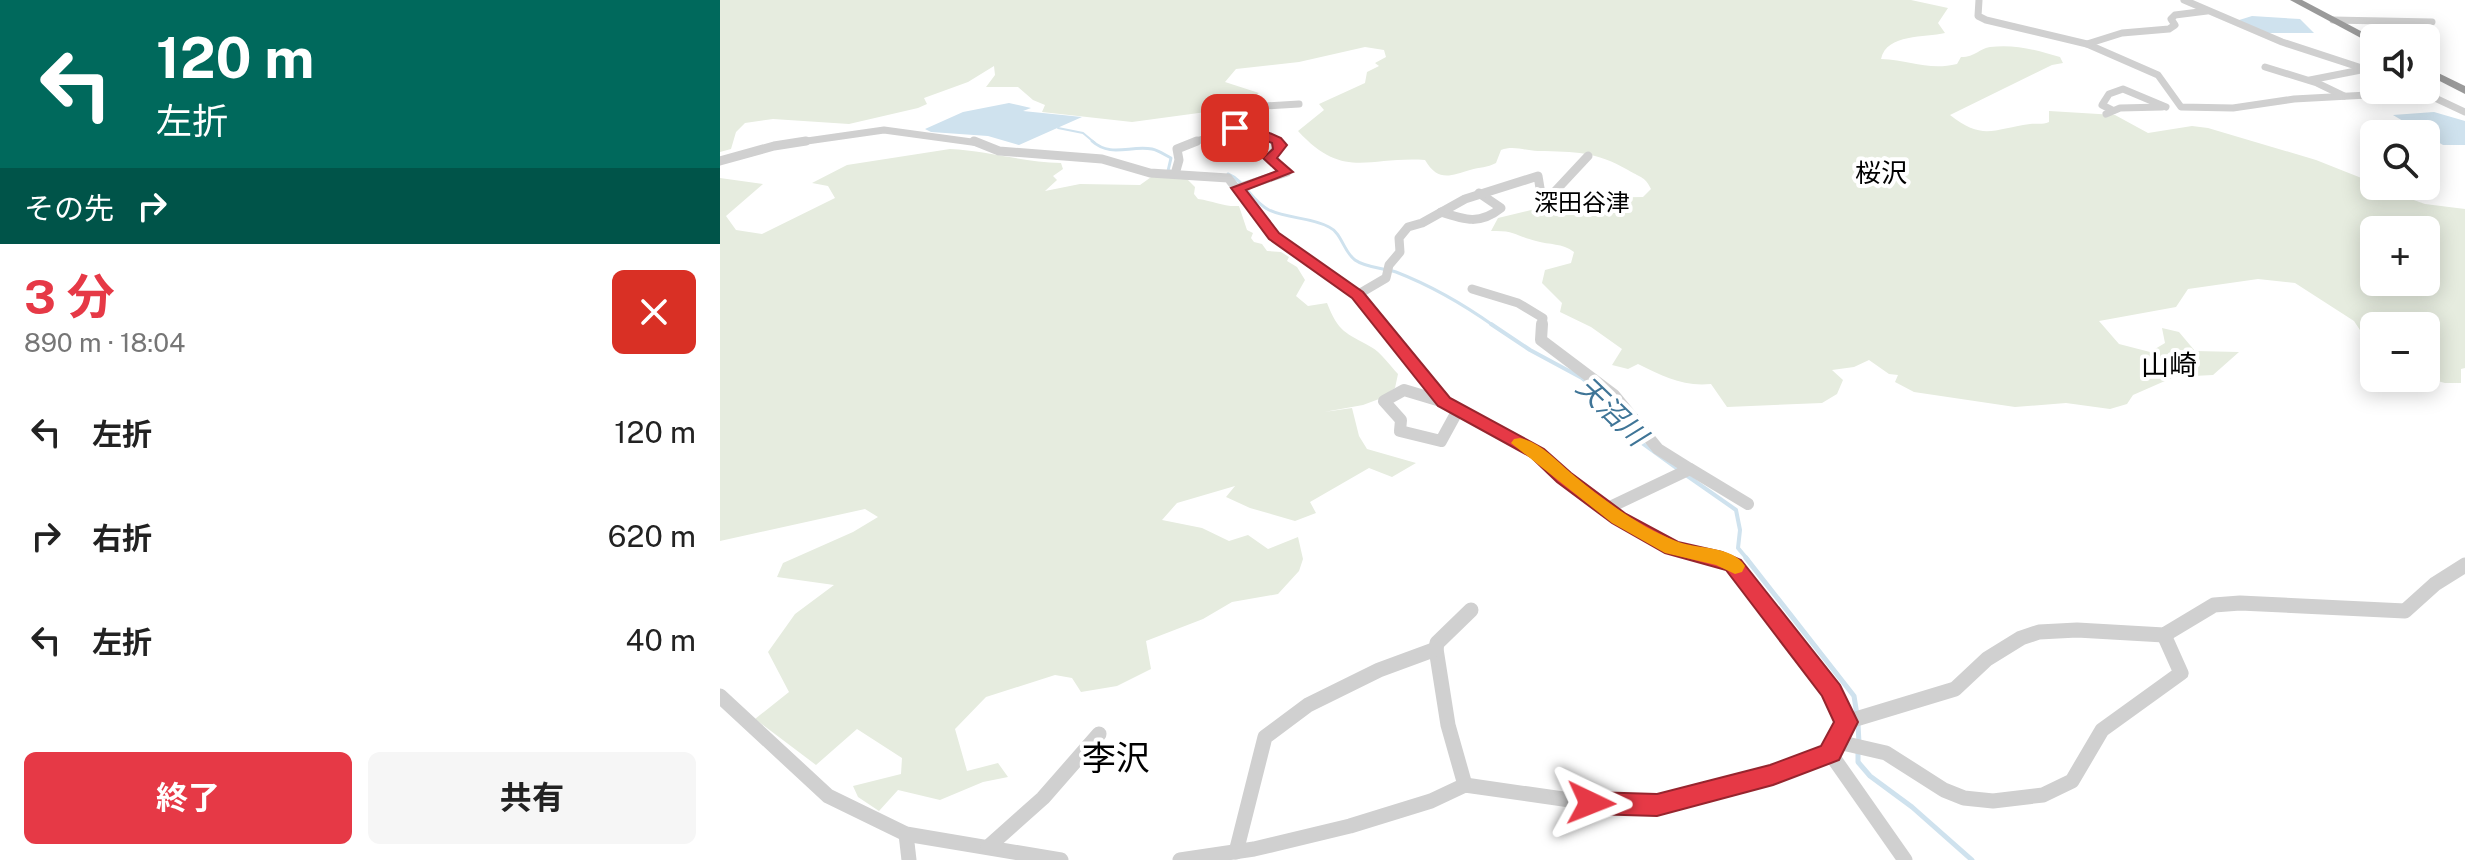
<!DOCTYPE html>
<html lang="ja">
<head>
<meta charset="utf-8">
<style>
  :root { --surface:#fff; --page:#f6f6f6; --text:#222; --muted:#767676; --accent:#e63946 }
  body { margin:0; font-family:"Public Sans","Noto Sans JP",sans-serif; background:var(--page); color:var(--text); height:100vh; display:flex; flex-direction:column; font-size:30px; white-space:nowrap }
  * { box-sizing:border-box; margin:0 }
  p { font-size:26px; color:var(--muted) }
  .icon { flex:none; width:44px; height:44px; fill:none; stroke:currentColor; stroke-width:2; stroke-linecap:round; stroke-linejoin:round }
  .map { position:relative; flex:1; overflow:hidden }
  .drawer { display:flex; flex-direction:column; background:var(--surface); width:720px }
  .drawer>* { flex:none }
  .hud { background:#00695c; color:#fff; overflow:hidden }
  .controls { position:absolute; left:1640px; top:24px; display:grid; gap:16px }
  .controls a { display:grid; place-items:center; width:80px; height:80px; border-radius:12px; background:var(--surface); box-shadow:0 4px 20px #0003; font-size:40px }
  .pin { position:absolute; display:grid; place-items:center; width:68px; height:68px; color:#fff; margin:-34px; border-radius:16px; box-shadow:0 4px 12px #0006 }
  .me { position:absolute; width:88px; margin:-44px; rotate:92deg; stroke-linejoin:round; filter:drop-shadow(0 0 6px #0008) }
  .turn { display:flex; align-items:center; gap:28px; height:168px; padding:0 24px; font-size:36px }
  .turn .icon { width:104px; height:104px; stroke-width:2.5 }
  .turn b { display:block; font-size:56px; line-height:68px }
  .then { display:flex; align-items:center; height:76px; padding:0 24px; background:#0003; gap:16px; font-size:30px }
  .round { display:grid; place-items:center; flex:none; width:84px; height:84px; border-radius:12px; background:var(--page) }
  .summary { display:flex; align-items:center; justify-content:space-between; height:136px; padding:0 24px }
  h1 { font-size:48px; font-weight:700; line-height:60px; color:var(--accent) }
  .action { display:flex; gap:16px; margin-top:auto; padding:16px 24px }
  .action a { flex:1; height:92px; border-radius:12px; background:var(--accent); color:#fff; font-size:32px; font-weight:700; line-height:92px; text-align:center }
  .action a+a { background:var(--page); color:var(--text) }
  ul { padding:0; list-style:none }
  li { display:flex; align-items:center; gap:24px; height:104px; padding:0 24px }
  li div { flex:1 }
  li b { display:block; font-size:30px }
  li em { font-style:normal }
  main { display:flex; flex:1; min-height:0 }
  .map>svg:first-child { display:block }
</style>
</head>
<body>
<main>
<section class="drawer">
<div class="hud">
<div class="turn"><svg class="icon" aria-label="left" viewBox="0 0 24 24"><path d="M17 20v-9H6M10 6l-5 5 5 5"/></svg><div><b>120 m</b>左折</div></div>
<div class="then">その先<svg class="icon" aria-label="right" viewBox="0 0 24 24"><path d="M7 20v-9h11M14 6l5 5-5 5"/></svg></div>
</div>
<div class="summary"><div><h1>3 分</h1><p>890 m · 18:04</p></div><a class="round" style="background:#d93025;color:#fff"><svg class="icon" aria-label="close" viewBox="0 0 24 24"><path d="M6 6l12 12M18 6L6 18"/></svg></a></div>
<ul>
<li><svg class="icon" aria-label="left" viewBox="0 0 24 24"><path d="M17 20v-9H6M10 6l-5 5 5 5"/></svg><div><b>左折</b></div><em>120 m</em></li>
<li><svg class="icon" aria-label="right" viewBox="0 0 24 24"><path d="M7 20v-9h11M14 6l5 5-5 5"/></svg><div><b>右折</b></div><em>620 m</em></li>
<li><svg class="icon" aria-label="left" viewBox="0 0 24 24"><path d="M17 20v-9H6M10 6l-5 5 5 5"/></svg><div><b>左折</b></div><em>40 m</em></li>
</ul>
<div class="action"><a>終了</a><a>共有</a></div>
</section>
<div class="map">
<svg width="1745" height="860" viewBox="0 0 1745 860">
  <rect width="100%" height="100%" fill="#fff"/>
  <g fill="#e6ecdf" fill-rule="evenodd">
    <path d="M0,0H1191L1228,8L1218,23L1225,33C1205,38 1167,33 1161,59C1191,60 1208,71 1237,64L1241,57C1256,57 1258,49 1270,47C1295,44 1316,50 1340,57L1343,63L1332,65L1230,115C1263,141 1273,129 1310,124C1317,123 1322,125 1329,122V111L1395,115L1428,133L1472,126L1488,128L1596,160L1654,183V186L1705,204L1745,209V368L1741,369V383H1725L1706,378V326H1654L1652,362V348L1634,321L1575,283L1538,279L1468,289L1456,307L1379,321L1399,344L1430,352L1445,343L1442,328L1459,332L1475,351L1519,352L1493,375L1454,377L1413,395L1407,404L1390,409L1346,403L1295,407L1194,392L1175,382L1178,375L1169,374L1149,360L1134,367L1112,370L1123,380L1117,394L1102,403L1007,407L991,384C963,387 943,376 918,364L908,369L892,365L902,349L871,327L840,312L842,303L822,283L825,270L851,263L854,252C842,243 830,245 816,241C795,236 796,230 771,231L778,218L861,198L923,197L931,189C925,176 919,177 908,170C875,151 856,152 818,151C805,151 794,145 781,150L776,163C767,168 760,167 750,170C730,176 718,182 705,160C648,156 624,181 578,131L604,110L599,104L645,83L647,72L659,66L655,63L666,57L664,50L645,47L579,62L516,69L505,82L539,93L523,107L412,122L322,112L325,105L313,100L298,87H266L275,75L274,66L248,82L204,98L207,104L198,108L129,124L53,119L25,123L16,132L11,149L0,152ZM1654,230H1706V282H1654Z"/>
    <path d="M230,149C268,151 303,162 341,163L343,169L333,176L337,180L325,191L360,184L420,185L434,175L464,176L475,187L474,194L478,199C494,201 503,207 519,206L527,230L533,233L531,238L534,242L542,244L547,251L561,252L569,257L567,261L577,267L585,280L576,296L588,306L607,303C619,333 625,332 651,347C661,352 670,366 678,374L675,388L659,399L643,405L604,412L632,408L639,436L647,449L696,463L672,477L649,468L590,502L596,513L575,521L530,508L506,497L515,486L457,503L442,520L482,528L509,541L528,535L548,549L578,537L583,559L579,571L558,594L512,602L483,619L426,641L431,669L397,686L361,692L352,678L335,675L266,697L235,729L247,771L278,763L288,777L263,782L220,800L178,790L159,811L138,797L133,786L181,774L182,758L137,729L96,765L35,719L69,692L48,652L75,614L114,585L57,577L63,563L133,532L158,517L145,509L0,541V178L43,184L6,216L16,230L42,234L115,198L108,186L92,183L127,165Z"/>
  </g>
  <g fill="#cfe2ee">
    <polygon points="1532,16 1580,19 1594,33 1547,33 1516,21"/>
    <polygon points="289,103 311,108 303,111 362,117 299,145 268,136 211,132 205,129 243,112"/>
    <polygon points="1714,112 1745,121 1745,145 1723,145 1673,115"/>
  </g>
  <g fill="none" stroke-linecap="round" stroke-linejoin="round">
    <polyline stroke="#cfe2ee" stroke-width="2" points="338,128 363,133 375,143"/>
    <g stroke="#cfe2ee" stroke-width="3">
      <path d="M372,141C391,158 410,145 432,149C438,150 445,155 451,158L448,171H451"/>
      <path d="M508,174C525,181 532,202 549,210C568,219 591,217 609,227C622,233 623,251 635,260C646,268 664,268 676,272C712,286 743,304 774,326"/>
    </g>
    <g stroke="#cfe2ee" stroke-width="4">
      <polyline points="771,324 810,350 862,378 889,401 915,438 959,470"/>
      <polyline points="966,475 1016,510 1020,530 1018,548 1028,560"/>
    </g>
    <g stroke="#cfe2ee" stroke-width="5">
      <polyline points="1026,558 1134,696 1137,715"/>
      <polyline points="1138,724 1139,743"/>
      <polyline points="1138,752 1138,762 1150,776 1192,807 1252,860"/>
    </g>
    <g stroke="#d0d0d0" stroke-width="7">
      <polyline points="1259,0 1258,16 1266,20 1367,44 1438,75 1461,107 1513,108 1574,99 1703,92"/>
      <polyline points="1464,0 1562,42 1654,72"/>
      <polyline points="1613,20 1712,22"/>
      <polyline points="1367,44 1402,33 1449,29 1455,25 1451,19 1455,15 1487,11"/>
      <polyline points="1545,67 1597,83 1624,96"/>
      <polyline points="1590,80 1646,69"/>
      <polyline points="1698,90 1745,112"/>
      <polyline points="1392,110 1382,105 1389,94 1403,89 1446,107"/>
      <polyline points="1386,114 1400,108 1442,107"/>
      <polyline points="522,125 559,143"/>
      <polyline points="73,143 164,130 259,143"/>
      <polyline points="472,143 528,122 544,106 579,104"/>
    </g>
    <g stroke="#d0d0d0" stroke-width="9">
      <polyline points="254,141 279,151 382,159 430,173 508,178 554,236 637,295 662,326"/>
      <polyline points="0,161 54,146 86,141"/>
      <polyline points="455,174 459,160 457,149 477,141"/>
      <polyline points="518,188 567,172 549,158 560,145 558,141"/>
      <path d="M721,212C745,220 760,225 781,208L759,193"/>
      <polyline points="752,289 798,303 823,318 822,326"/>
      <polyline points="637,295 666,278 669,265 680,252 679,238 688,227 702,223 745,199 818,176 822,200 826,201 868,156"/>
    </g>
    <g stroke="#d0d0d0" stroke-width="12">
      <polyline points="661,324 724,402 818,453 899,519 952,548 1004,560"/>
      <polyline points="822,324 821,340 894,395 938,449 970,469 886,509"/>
      <polyline points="724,402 684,390 664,401 681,420 680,431 721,441 738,410"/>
      <polyline points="970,469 1028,504"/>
    </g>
    <g stroke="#d0d0d0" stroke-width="15">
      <polyline points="0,696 108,796 186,834 341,860"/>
      <polyline points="1126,722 1235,689 1267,659 1301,638 1319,632 1357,630 1444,635 1494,605 1520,603 1685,611 1715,584 1745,565"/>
      <polyline points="1118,742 1166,753 1224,790 1244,798 1273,801 1323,795 1352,781 1382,730 1461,673 1444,635"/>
      <polyline points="1110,753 1185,860"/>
      <polyline points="745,785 728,725 716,649 717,643 751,610"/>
      <polyline points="186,834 189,860"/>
      <polyline points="268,847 323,798 379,734"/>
      <polyline points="516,852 545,737 588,705 659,670 716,649"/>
      <polyline points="460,860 534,849 630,826 711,801 745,785 871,803 937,805 1053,775 1110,753 1126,722 1111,692 1013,565 999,558"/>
    </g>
    <g fill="#9a9a9a" fill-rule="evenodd">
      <polygon points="1570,0 1582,0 1654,38 1654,45"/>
      <polygon points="1706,67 1745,86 1745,94 1706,74"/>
    </g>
  </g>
  <polygon fill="#e63946" stroke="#96252e" stroke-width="2" points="522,121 561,138 567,145 557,158 573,172 526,190 559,233 643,292 730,398 824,449 851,473 906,514 958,542 1002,552 1021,560 1120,685 1138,722 1119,760 1053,785 937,816 871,814 862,811 859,803 862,796 871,792 937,794 1050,765 1101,746 1114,722 1102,696 1006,570 945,553 892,523 837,482 811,457 718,406 632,298 549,239 511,188 557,171 543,158 553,149 552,143 522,129 515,132 509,128"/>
  <path fill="#f59e0b" d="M800,438C822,443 835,460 851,473C882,499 918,526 956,541C977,550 1012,545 1025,566L1022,572L1015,574L996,565L945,553L892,523L791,443L794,439Z"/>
  <g text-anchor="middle" stroke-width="8" stroke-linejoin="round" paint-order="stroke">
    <g font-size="24" fill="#000" stroke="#fff">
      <text x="862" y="211">深田谷津</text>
    </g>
    <g font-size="26" fill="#000" stroke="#fff">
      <text x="1161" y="182">桜沢</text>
    </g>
    <g font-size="28" fill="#000" stroke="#fff">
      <text x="1449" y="375">山崎</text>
    </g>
    <g font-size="28" font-style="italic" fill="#3f7597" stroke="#fff">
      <text transform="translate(892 411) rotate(44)" y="10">天沼川</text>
    </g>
    <g font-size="34" fill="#000" stroke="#fff">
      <text x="396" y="770">李沢</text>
    </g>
  </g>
</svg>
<div class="controls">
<a><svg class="icon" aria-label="sound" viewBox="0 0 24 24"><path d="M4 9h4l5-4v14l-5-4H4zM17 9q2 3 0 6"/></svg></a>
<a><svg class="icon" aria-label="search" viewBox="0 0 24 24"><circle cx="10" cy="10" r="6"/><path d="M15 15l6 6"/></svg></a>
<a>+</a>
<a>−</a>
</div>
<div class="pin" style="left:515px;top:128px;background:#d93025"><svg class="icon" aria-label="arrive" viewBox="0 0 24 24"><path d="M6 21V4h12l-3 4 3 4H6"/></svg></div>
<svg class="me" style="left:871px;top:803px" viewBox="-20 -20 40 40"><path d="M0-17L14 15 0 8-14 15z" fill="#e63946" stroke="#fff" stroke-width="4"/></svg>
</div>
</main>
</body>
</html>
